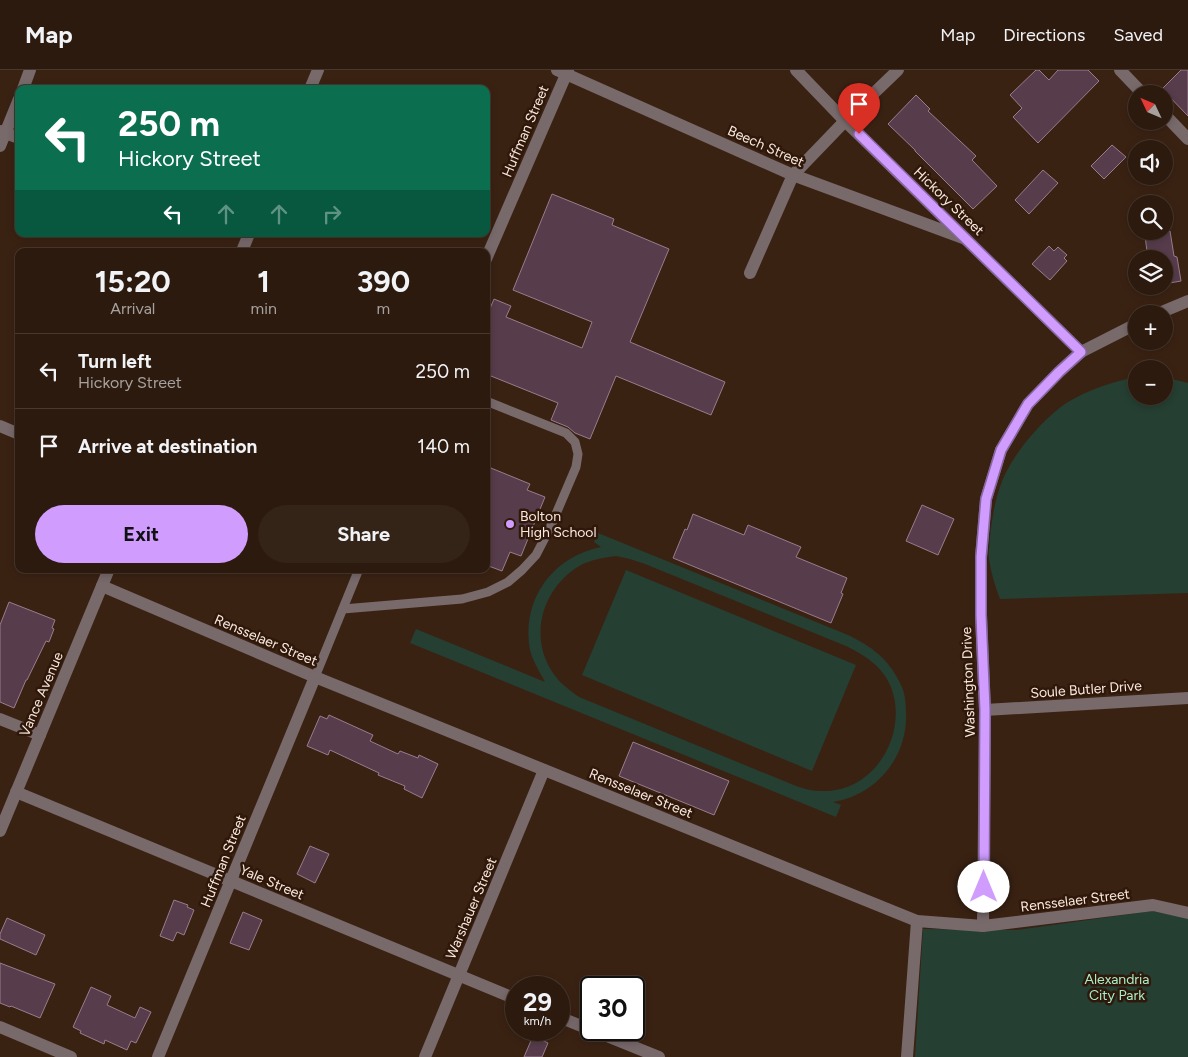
<!DOCTYPE html>
<html lang="en">
<head>
<meta charset="utf-8">
<style>
  :root { --surface:#2c1a0e; --page:#342317; --text:#f1f3f6; --muted:#a6a19e; --line:#48382e; --accent:#d09dff }
  body { margin:0; font-family:Figtree,sans-serif; background:var(--page); color:var(--text); height:100vh; display:flex; flex-direction:column; font-size:19px; white-space:nowrap }
  * { box-sizing:border-box; margin:0 }
  p { font-size:16px; color:var(--muted) }
  .icon { flex:none; width:28px; height:28px; fill:none; stroke:currentColor; stroke-width:2; stroke-linecap:round; stroke-linejoin:round }
  .map { position:relative; flex:1; overflow:hidden }
  .details { position:absolute; left:15px; top:178px; width:475px; height:325px; display:flex; flex-direction:column; background:var(--surface); border-radius:10px; box-shadow:0 2px 8px #0003,0 0 0 1px var(--line) }
  .details>* { flex:none }
  .hud { position:absolute; left:15px; top:15px; width:475px; height:152px; border-radius:10px; box-shadow:0 2px 8px #0003,0 0 0 1px var(--line); background:#0b6e4f; color:#fff; overflow:hidden }
  .needle { width:32px; rotate:314deg }
  .tools { position:absolute; left:1128px; top:15px; display:grid; gap:10px }
  .tools a { display:grid; place-items:center; width:45px; height:45px; border-radius:50%; background:var(--surface); box-shadow:0 2px 8px #0003,0 0 0 1px var(--line); font-size:25px }
  .speed { position:absolute; left:505px; top:906px; display:flex; gap:10px; font-size:25px; font-weight:700; text-align:center }
  .speed>* { display:grid; place-content:center; width:65px; height:65px; border-radius:50%; background:var(--surface); box-shadow:0 2px 8px #0003,0 0 0 1px var(--line); line-height:1 }
  .speed small { font-size:12px; font-weight:400 }
  .speed .limit { border:2px solid #111; border-radius:8px; background:#fff; color:#111 }
  .pin { position:absolute; display:grid; place-items:center; width:42px; height:42px; color:#fff; margin:-51px -21px; border-radius:50% 50% 50% 0; rotate:-45deg; box-shadow:0 0 5px #0007 }
  .pin .icon { rotate:45deg }
  .me { position:absolute; width:55px; margin:-28px; rotate:0deg; stroke-linejoin:round; filter:drop-shadow(0 0 4px #0008) }
  .turn { display:flex; align-items:center; gap:18px; height:105px; padding:0 20px; font-size:22px }
  .turn .icon { width:65px; height:65px; stroke-width:2.5 }
  .turn b { display:block; font-size:35px; line-height:42px }
  .lanes { display:flex; align-items:center; height:48px; padding:0 20px; background:#0003; justify-content:center; gap:25px; direction:ltr }
  .lanes .off { opacity:.35 }
  .eta { display:flex; justify-content:space-evenly; align-items:center; height:85px; text-align:center }
  .eta b { font-size:30px; font-weight:700; line-height:35px }
  .button { display:flex; gap:10px; margin-top:auto; padding:10px 20px }
  .button a { flex:1; height:58px; border-radius:30px; background:var(--accent); color:#111; font-size:20px; font-weight:700; line-height:58px; text-align:center }
  .button a+a { background:var(--page); color:var(--text) }
  ul { padding:0; list-style:none }
  li { display:flex; align-items:center; gap:15px; height:75px; padding:0 20px; border-top:1px solid var(--line) }
  li div { flex:1 }
  li b { display:block; font-size:19px }
  li em { font-style:normal }
  header { display:flex; align-items:center; gap:30px; box-sizing:border-box; height:70px; padding:0 25px; background:var(--surface); border-bottom:1px solid var(--line) }
  header strong { font-size:24px }
  nav { display:flex; gap:28px; margin-inline-start:auto; font-size:18px }
  .map>svg:first-child { display:block }
</style>
</head>
<body>
<header>
<strong>Map</strong>
<nav><a>Map</a><a>Directions</a><a>Saved</a></nav>
</header>
<div class="map">
<svg width="1188" height="987" viewBox="0 0 1188 987">
  <rect width="100%" height="100%" fill="#3a2213"/>
  <g fill="#253f32" fill-rule="evenodd">
    <path d="M1136,307V326H1164V307L1188,313V523L1000,529C995,516 991,503 989,489C988,481 990,473 990,466C992,448 995,430 1001,414C1010,387 1044,347 1068,332C1090,319 1112,312 1136,307Z"/>
    <path d="M598,463L848,565C872,577 888,588 900,613C905,622 906,633 906,643C908,686 877,725 833,732L841,735L836,747L410,573L416,559L545,612C540,602 533,592 530,580C521,530 552,487 601,477L594,472ZM616,486L630,489L645,494L846,576C865,585 883,597 891,617C909,664 874,723 822,721C813,721 804,719 796,716L579,627C571,621 562,615 556,607C528,572 540,522 576,498C588,490 602,488 616,486Z"/>
    <polygon points="626,500 856,595 812,701 582,605"/>
    <polygon points="1152,841 1188,848 1188,987 915,987 923,859 1017,860"/>
  </g>
  <g fill="#573c4c" stroke="#9a7c8d">
    <polygon points="1036,0 1039,0 1049,10 1058,0 1088,0 1099,11 1038,73 1013,47 1022,38 1010,25"/>
    <polygon points="1181,0 1188,0 1188,46 1162,19"/>
    <polygon points="916,25 930,39 928,41 976,86 972,90 997,116 973,139 915,81 915,80 888,54"/>
    <polygon points="1112,75 1126,87 1104,109 1091,96"/>
    <polygon points="1043,100 1058,113 1029,144 1015,130"/>
    <polygon points="552,124 614,149 612,155 669,179 630,272 725,312 711,345 616,306 590,369 575,363 568,357 551,350 558,333 486,304 486,248 494,229 511,236 506,247 582,278 592,252 513,220"/>
    <polygon points="1154,161 1170,161 1174,186 1177,187 1181,211 1164,214 1164,189 1148,189 1145,166 1155,164"/>
    <polygon points="1049,176 1054,181 1058,177 1067,185 1064,188 1067,191 1050,210 1032,194"/>
    <polygon points="486,396 530,414 527,420 545,427 521,486 510,482 502,501 486,495"/>
    <polygon points="922,435 954,449 938,485 906,471"/>
    <polygon points="693,444 744,465 748,455 801,477 796,487 847,508 841,523 843,524 831,553 673,488 685,459 687,460"/>
    <polygon points="9,532 55,550 52,558 54,559 49,572 46,571 27,610 26,610 14,638 0,632 0,555"/>
    <polygon points="329,645 373,665 370,671 398,684 400,681 418,688 419,685 438,694 422,728 404,719 405,716 378,705 379,703 330,680 328,685 307,676 320,646 327,649"/>
    <polygon points="633,672 729,711 714,745 619,706"/>
    <polygon points="310,776 329,784 315,813 297,804"/>
    <polygon points="174,830 188,835 187,837 194,840 184,865 177,862 173,871 160,866"/>
    <polygon points="243,842 262,850 249,880 230,873"/>
    <polygon points="7,848 45,865 36,885 0,869 0,864"/>
    <polygon points="0,893 55,914 40,948 11,936 10,937 0,933"/>
    <polygon points="91,917 111,926 107,935 135,948 140,937 151,942 136,973 131,971 127,980 105,970 104,974 80,963 81,961 73,957"/>
    <polygon points="533,966 548,973 542,987 524,987"/>
  </g>
  <g fill="none" stroke-linecap="round" stroke-linejoin="round">
    <g stroke="#78696b" stroke-width="9">
      <polyline points="343,539 462,529 488,522 508,512 522,500 536,485 550,458 576,397 578,384 575,372 566,363 486,331"/>
      <polyline points="315,607 359,499"/>
    </g>
    <g stroke="#78696b" stroke-width="12">
      <polyline points="557,0 793,105 966,169"/>
      <polyline points="796,0 845,51 1081,282"/>
      <polyline points="23,19 30,0"/>
      <polyline points="0,61 19,68"/>
      <polyline points="0,76 19,29"/>
      <polyline points="486,189 568,0"/>
      <polyline points="750,203 793,105 845,51 898,0"/>
      <polyline points="1157,244 1188,231"/>
      <polyline points="102,516 315,607 917,851 983,856 1153,835 1188,843"/>
      <polyline points="985,640 1188,628"/>
      <polyline points="0,649 40,665"/>
      <polyline points="16,722 516,929"/>
      <polyline points="983,856 985,640 981,545 981,487 986,429 1001,380 1028,334 1059,302 1081,282 1136,254"/>
      <polyline points="559,947 591,960"/>
      <polyline points="0,957 71,987"/>
      <polyline points="592,960 659,987"/>
      <polyline points="158,987 315,607"/>
      <polyline points="425,987 544,700"/>
      <polyline points="907,987 917,851"/>
    </g>
    <g stroke="#78696b" stroke-width="12">
      <polyline points="1120,0 1143,24"/>
      <polyline points="310,19 318,0"/>
      <polyline points="1164,44 1188,69"/>
      <polyline points="242,181 249,164"/>
      <polyline points="0,356 19,364"/>
      <polyline points="0,761 109,499"/>
    </g>
  </g>
  <g fill="none" stroke-linecap="round" stroke-linejoin="round">
    <g stroke="#8766a6" stroke-width="12">
      <polyline id="route" points="859,64 1081,282 1059,302 1028,334 1001,380 986,429 981,487 981,545 985,640 984,817"/>
    </g>
    <use href="#route" stroke="#d09dff" stroke-width="9"/>
  </g>
  <circle fill="#d09dff" stroke="#2f180a" stroke-width="2" cx="510" cy="454" r="5"/>
  <g text-anchor="middle" stroke-width="5" stroke-linejoin="round" paint-order="stroke">
    <g font-size="14" fill="#fae9df" stroke="#2f180a">
      <text transform="translate(525 61) rotate(-67)" y="5">Huffman Street</text>
      <text transform="translate(766 76) rotate(24)" y="5">Beech Street</text>
      <text transform="translate(949 131) rotate(44)" y="5">Hickory Street</text>
      <text transform="translate(266 570) rotate(23)" y="5">Rensselaer Street</text>
      <text transform="translate(968 612) rotate(-92)" y="5">Washington Drive</text>
      <text transform="translate(1086 619) rotate(-4)" y="5">Soule Butler Drive</text>
      <text transform="translate(41 624) rotate(-67)" y="5">Vance Avenue</text>
      <text transform="translate(641 723) rotate(22)" y="5">Rensselaer Street</text>
      <text transform="translate(223 791) rotate(-68)" y="5">Huffman Street</text>
      <text transform="translate(272 812) rotate(23)" y="5">Yale Street</text>
      <text transform="translate(1075 830) rotate(-7)" y="5">Rensselaer Street</text>
      <text transform="translate(471 838) rotate(-67)" y="5">Warshauer Street</text>
    </g>
    <g font-size="14" fill="#fae9df" stroke="#2f180a" text-anchor="start">
      <text x="520" y="451">Bolton<tspan x="520" dy="16">High School</tspan></text>
    </g>
    <g font-size="14" fill="#a9edc9" stroke="#2f180a">
      <text x="1117" y="914">Alexandria<tspan x="1117" dy="16">City Park</tspan></text>
    </g>
  </g>
</svg>
<div class="tools">
<a><svg class="needle" viewBox="-14 -14 28 28"><path d="M0-13l5 13h-10z" fill="#e53935"/><path d="M0 13l5-13h-10z" fill="#a6a19e"/></svg></a>
<a><svg class="icon" aria-label="sound" viewBox="0 0 24 24"><path d="M4 9h4l5-4v14l-5-4H4zM17 9q2 3 0 6"/></svg></a>
<a><svg class="icon" aria-label="search" viewBox="0 0 24 24"><circle cx="10" cy="10" r="6"/><path d="M15 15l6 6"/></svg></a>
<a><svg class="icon" aria-label="layers" viewBox="0 0 24 24"><path d="M12 4l9 5-9 5-9-5zM3 14l9 5 9-5"/></svg></a>
<a>+</a>
<a>−</a>
</div>
<div class="speed"><div>29<small>km/h</small></div><div class="limit">30</div></div>
<div class="pin" style="left:859px;top:64px;background:#d93025"><svg class="icon" aria-label="arrive" viewBox="0 0 24 24"><path d="M6 21V4h12l-3 4 3 4H6"/></svg></div>
<svg class="me" style="left:984px;top:817px" viewBox="-20 -20 40 40"><circle r="19" fill="#fff"/><path d="M0-13L10 11 0 6-10 11z" fill="#d09dff"/></svg>
<div class="hud">
<div class="turn"><svg class="icon" aria-label="left" viewBox="0 0 24 24"><path d="M17 20v-9H6M10 6l-5 5 5 5"/></svg><div><b>250 m</b>Hickory Street</div></div>
<div class="lanes"><svg class="icon" aria-label="left" viewBox="0 0 24 24"><path d="M17 20v-9H6M10 6l-5 5 5 5"/></svg><svg class="icon off" aria-label="ahead" viewBox="0 0 24 24"><path d="M12 20V5M6 11l6-6 6 6"/></svg><svg class="icon off" aria-label="ahead" viewBox="0 0 24 24"><path d="M12 20V5M6 11l6-6 6 6"/></svg><svg class="icon off" aria-label="right" viewBox="0 0 24 24"><path d="M7 20v-9h11M14 6l5 5-5 5"/></svg></div>
</div>
<section class="details">
<div class="eta">
<div><b>15:20</b><p>Arrival</p></div>
<div><b>1</b><p>min</p></div>
<div><b>390</b><p>m</p></div>
</div>
<ul>
<li><svg class="icon" aria-label="left" viewBox="0 0 24 24"><path d="M17 20v-9H6M10 6l-5 5 5 5"/></svg><div><b>Turn left</b><p>Hickory Street</p></div><em>250 m</em></li>
<li><svg class="icon" aria-label="arrive" viewBox="0 0 24 24"><path d="M6 21V4h12l-3 4 3 4H6"/></svg><div><b>Arrive at destination</b></div><em>140 m</em></li>
</ul>
<div class="button"><a>Exit</a><a>Share</a></div>
</section>
</div>
</body>
</html>
